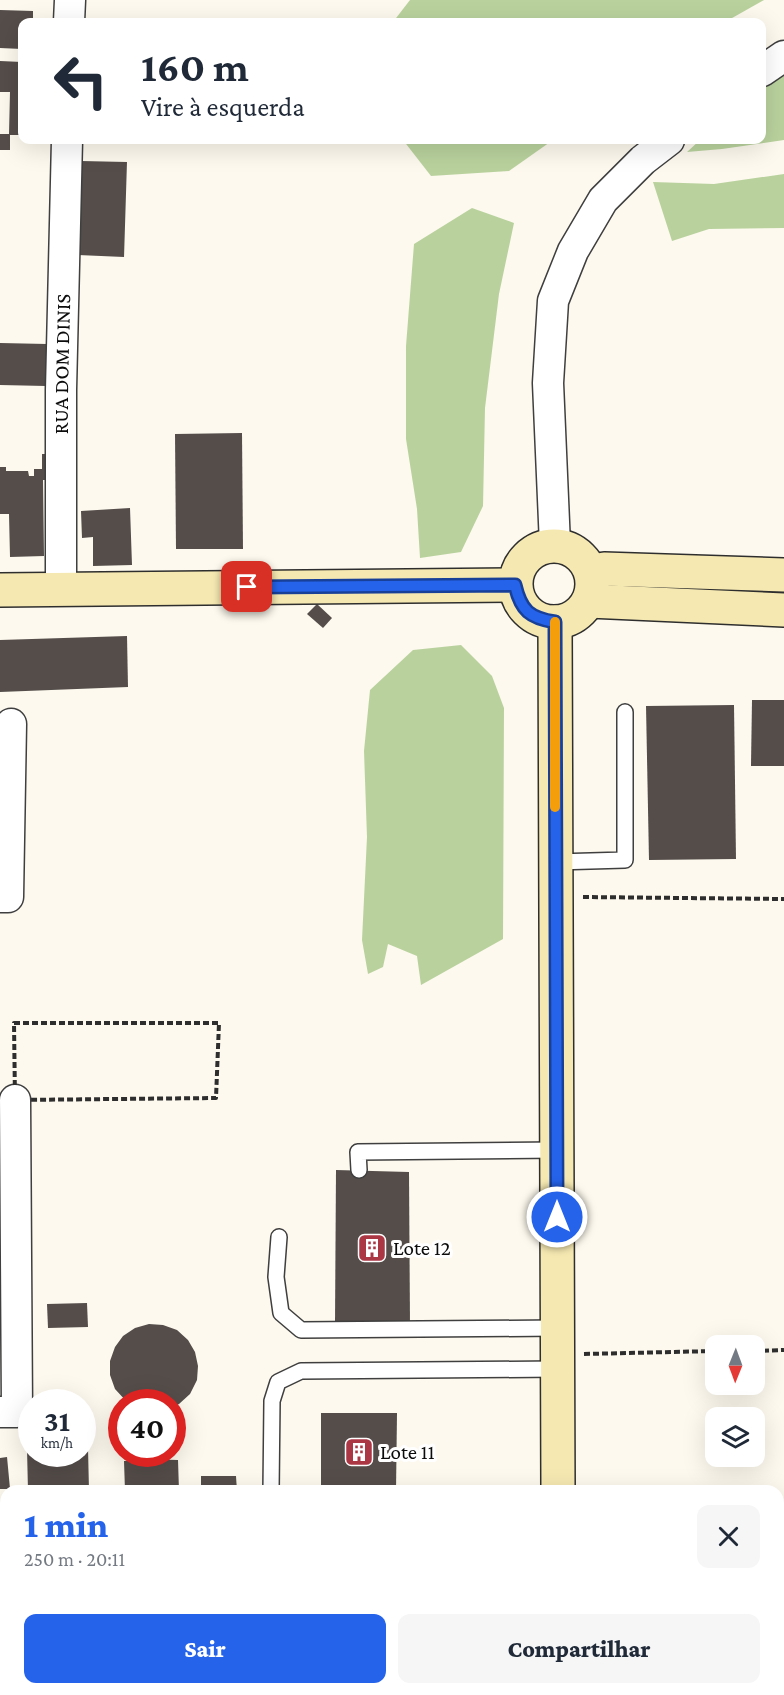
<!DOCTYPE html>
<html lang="pt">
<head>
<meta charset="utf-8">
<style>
  :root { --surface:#fff; --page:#f6f6f7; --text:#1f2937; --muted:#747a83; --accent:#2563eb }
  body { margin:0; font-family:"Crimson Pro",serif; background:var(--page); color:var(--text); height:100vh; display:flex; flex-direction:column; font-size:22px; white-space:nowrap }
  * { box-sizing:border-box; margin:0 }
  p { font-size:20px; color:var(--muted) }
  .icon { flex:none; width:33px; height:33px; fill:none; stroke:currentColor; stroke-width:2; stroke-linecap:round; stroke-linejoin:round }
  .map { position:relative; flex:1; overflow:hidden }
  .side { position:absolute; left:0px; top:1485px; width:784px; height:210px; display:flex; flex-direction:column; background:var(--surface); border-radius:18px 18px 0 0; box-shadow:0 6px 24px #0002 }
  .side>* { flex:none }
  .top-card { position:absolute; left:18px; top:18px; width:748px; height:126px; border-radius:12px; box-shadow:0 6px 24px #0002; background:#fff; color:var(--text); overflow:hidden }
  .needle { width:39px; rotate:181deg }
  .buttons { position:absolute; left:705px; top:1335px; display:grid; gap:12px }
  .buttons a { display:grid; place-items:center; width:60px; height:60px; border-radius:12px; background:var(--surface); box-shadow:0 6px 24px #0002; font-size:30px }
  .speed { position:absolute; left:18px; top:1389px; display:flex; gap:12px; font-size:30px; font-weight:700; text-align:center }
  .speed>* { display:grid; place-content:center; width:78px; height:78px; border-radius:50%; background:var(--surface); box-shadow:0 6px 24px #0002; line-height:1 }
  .speed small { font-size:15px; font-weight:400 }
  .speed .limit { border:9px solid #d22; background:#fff; color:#111 }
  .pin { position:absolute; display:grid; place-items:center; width:51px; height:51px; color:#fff; margin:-26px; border-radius:12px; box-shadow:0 3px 9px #0006 }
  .me { position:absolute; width:66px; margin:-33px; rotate:0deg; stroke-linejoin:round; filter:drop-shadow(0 0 4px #0008) }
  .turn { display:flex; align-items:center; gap:21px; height:126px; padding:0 24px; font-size:27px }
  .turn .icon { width:78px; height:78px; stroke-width:2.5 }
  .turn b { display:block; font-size:42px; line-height:51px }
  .round { display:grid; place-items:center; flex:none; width:63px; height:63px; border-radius:12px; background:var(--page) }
  .overview { display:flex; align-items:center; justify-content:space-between; height:102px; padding:0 24px }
  h1 { font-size:36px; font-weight:800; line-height:45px; color:var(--accent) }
  .action { display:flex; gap:12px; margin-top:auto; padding:12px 24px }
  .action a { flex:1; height:69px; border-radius:12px; background:var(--accent); color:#fff; font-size:24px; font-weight:800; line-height:69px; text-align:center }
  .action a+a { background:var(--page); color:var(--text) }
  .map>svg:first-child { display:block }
</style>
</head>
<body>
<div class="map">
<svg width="784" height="1695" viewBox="0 0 784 1695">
  <rect width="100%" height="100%" fill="#fdf9ee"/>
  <g fill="#b9d29d">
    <polygon points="410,0 764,0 725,22 393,22"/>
    <polygon points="784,73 784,140 722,149 687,152 700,140 762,140 762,88"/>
    <polygon points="403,140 553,140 509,171 431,176"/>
    <polygon points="784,174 784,228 709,229 672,241 653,182 714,184"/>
    <polygon points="472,208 514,223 499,294 485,408 483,506 461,552 420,558 417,509 406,439 406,346 414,244"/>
    <polygon points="461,645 492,676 504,708 503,939 421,985 417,956 388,944 383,967 368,974 362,940 367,837 364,751 370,690 413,650"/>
  </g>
  <g fill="#544d4a">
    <polygon points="0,10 33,11 33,22 22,22 22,49 0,48"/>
    <polygon points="89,19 130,21 130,22 89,22"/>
    <polygon points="0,61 22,62 22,135 10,135 10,150 0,150 0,134 9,134 10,92 0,92"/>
    <polygon points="81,161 127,162 124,257 78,255"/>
    <polygon points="0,343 47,344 46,386 0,385"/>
    <polygon points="242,433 243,549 176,549 175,434"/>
    <polygon points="42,454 49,454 49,480 43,480 44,556 10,557 9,514 0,514 0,467 6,467 6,471 28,471 29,476 34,476 34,469 42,469"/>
    <polygon points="130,508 132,565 93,566 93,537 82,538 81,511"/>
    <polygon points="317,604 332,618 323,628 307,614"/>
    <polygon points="127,636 128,687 0,692 0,640"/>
    <polygon points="752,700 784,700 784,766 751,766"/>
    <polygon points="734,705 736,859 649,860 646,706"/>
    <polygon points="336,1170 409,1172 410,1325 335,1324"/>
    <polygon points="87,1303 88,1327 48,1328 47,1304"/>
    <polygon points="149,1324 163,1325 177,1330 188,1340 195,1352 198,1366 197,1380 190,1394 179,1404 172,1408 172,1402 127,1402 115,1389 110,1375 110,1361 115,1347 123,1336 135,1328"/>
    <polygon points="321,1413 397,1413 396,1491 321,1491"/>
    <polygon points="82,1448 88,1448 89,1491 28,1491 27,1449 32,1449 32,1454 82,1454"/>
    <polygon points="7,1457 10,1489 0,1489 0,1458"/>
    <polygon points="139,1459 178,1460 179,1491 125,1491 124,1461 139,1461"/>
    <polygon points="201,1476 236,1476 237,1491 201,1491"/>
    <rect x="185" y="1689" width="57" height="6"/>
    <rect x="325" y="1689" width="76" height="6"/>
  </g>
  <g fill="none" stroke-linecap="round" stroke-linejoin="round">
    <g stroke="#3f3f3f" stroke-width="18">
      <g id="lane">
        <polyline points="556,862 625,860 625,712"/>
        <polyline points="359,1170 358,1152 557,1150"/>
        <polyline points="279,1237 276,1277 281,1313 301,1330 557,1328"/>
        <polyline points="271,1491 272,1401 278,1382 301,1371 557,1369"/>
      </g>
    </g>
    <g stroke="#3f3f3f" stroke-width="33">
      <g id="street">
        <polyline points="69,22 70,0"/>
        <polyline points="762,71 784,56"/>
        <polyline points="555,545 548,383 553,301 573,251 603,200 643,160 669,140"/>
        <path id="s1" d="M61,589V390L67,140"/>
        <polyline points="0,897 8,897 11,724"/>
        <polyline points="0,1412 17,1412 15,1100"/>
        <polyline points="0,1533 6,1533"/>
        <polyline points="17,1695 17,1689"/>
        <polyline points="171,1695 171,1689"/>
      </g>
    </g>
    <g stroke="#2e2e2e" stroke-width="36">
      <g id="secondary">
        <circle cx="554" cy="584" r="38"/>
        <polyline points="591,572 604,569 784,575"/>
        <polyline points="0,590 515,585"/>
        <polyline points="589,601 784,610"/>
        <polyline points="555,622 558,1491"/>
        <polyline points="558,1689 558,1695"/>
      </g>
    </g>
    <g stroke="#2e2e2e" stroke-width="4" stroke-dasharray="6 3" stroke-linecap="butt">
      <polyline points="583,897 784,899"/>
      <polygon points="14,1023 219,1023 216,1098 15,1100"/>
      <polyline points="754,1351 784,1350"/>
      <polyline points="584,1354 716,1351"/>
    </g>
    <use href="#lane" stroke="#fff" stroke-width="15"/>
    <use href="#street" stroke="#fff" stroke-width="30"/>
    <use href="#secondary" stroke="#f5e8b1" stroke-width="33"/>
  </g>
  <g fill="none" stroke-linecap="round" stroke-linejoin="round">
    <g stroke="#184099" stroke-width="15">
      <path id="route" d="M247,587L515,585C521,611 530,618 555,622L557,1217"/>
    </g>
    <use href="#route" stroke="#2563eb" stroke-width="10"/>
    <polyline stroke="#f59e0b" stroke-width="10" points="555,622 555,807"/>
  </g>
  <defs>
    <g id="building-square" transform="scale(1.5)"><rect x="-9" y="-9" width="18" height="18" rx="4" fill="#ab3644" stroke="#fff"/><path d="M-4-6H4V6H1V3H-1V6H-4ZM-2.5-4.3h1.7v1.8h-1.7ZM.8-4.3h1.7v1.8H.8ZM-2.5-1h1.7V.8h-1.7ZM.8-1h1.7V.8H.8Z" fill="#fff"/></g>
  </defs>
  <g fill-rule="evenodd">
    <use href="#building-square" x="372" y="1248"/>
    <use href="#building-square" x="359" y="1452"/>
  </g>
  <g text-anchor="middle" stroke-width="6" stroke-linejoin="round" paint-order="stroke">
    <g font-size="21" fill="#0c0c0c" stroke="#fff">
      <text dy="7" stroke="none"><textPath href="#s1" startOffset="225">RUA DOM DINIS</textPath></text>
    </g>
    <g font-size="21" fill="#0c0c0c" stroke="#fff" text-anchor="start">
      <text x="393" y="1255">Lote 12</text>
      <text x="380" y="1459">Lote 11</text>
    </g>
  </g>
</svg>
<div class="buttons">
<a><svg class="needle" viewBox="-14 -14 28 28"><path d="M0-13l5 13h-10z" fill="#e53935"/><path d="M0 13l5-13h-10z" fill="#747a83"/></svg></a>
<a><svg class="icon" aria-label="layers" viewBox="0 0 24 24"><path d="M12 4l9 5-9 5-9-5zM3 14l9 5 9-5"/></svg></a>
</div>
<div class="speed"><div>31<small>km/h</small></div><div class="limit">40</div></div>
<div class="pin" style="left:247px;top:587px;background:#d93025"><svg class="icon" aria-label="arrive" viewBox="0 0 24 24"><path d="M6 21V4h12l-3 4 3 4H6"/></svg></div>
<svg class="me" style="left:557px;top:1217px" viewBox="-20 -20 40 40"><circle r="17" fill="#2563eb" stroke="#fff" stroke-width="3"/><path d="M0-11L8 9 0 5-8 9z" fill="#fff"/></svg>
<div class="top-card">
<div class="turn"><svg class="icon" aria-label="left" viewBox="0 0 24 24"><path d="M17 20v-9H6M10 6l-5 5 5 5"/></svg><div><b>160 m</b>Vire à esquerda</div></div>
</div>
<section class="side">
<div class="overview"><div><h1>1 min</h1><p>250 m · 20:11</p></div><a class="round"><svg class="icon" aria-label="close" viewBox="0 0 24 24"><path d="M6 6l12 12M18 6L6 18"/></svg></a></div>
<div class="action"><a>Sair</a><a>Compartilhar</a></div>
</section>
</div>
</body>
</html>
